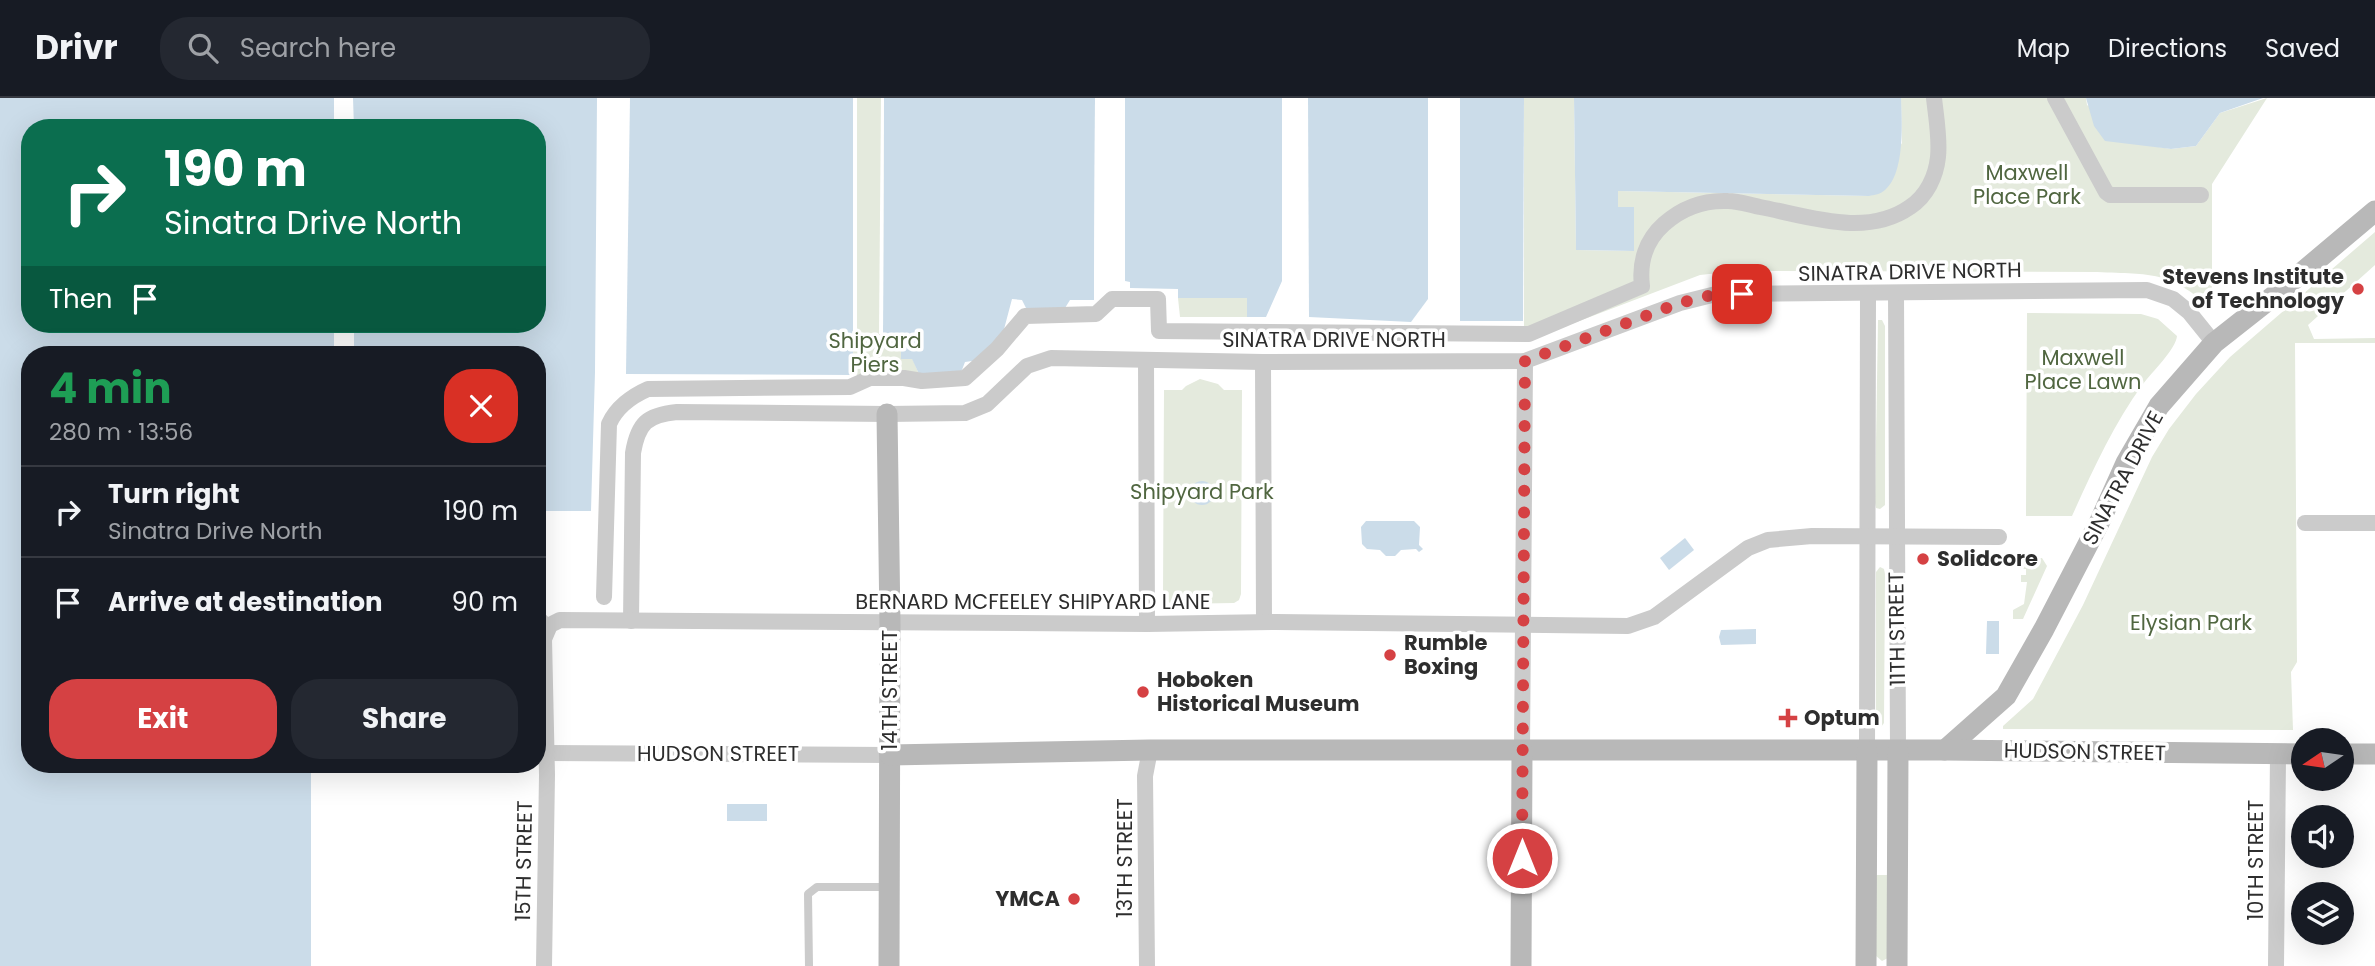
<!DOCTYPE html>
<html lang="en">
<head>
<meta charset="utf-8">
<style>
  :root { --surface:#171b24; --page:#242831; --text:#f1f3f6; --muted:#9ea1a6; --line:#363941; --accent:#d54143 }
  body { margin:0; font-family:Poppins,sans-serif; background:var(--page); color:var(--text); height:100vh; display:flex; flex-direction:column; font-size:26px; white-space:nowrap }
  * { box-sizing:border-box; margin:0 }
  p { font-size:23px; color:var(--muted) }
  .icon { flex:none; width:38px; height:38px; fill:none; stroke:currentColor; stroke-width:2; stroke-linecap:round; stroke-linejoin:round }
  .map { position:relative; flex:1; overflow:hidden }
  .sheet { position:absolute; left:21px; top:248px; width:525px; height:427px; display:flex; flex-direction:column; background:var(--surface); border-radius:28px; box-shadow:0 7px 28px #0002 }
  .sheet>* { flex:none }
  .hud { position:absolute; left:21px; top:21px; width:525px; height:214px; border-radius:28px; box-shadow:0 7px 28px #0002; background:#0b6e4f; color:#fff; overflow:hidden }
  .needle { width:46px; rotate:257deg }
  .fabs { position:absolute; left:2291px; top:630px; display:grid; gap:14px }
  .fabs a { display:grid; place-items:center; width:63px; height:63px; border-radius:50%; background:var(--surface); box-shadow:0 7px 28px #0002; font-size:35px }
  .pin { position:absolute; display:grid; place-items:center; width:60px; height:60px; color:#fff; margin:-30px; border-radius:14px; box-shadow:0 4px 10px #0006 }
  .me { position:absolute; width:77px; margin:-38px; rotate:0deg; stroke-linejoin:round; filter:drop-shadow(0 0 5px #0008) }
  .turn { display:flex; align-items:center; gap:24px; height:147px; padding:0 28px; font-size:32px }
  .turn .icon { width:91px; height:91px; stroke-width:2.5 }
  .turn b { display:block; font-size:49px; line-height:60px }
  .then { display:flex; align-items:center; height:66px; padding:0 28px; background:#0003; gap:14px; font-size:26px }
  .round { display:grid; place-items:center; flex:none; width:74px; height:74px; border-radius:28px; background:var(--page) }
  .headline { display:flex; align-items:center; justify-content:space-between; height:119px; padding:0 28px }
  h1 { font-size:42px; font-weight:700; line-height:52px; color:#1e9e55 }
  .action { display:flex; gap:14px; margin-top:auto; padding:14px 28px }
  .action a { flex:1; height:80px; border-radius:28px; background:var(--accent); color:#fff; font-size:28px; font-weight:700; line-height:80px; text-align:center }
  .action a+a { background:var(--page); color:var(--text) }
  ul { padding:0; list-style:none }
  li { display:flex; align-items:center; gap:21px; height:91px; padding:0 28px; border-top:2px solid var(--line) }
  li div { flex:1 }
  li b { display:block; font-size:26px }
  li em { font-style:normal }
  header { display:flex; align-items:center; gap:42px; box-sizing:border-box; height:98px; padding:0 35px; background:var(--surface); border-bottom:2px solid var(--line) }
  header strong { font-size:33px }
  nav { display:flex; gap:38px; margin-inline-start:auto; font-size:24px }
  .search { width:490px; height:63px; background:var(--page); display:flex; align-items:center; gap:18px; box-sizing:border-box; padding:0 24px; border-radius:28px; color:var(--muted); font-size:26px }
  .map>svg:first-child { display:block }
</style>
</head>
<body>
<header>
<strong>Drivr</strong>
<div class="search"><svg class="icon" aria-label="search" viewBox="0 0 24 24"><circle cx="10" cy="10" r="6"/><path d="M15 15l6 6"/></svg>Search here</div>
<nav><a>Map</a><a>Directions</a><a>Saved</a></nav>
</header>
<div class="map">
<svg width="2375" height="868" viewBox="0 0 2375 868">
  <rect width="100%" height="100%" fill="#fff"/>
  <g fill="#e4eadd">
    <polygon points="854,0 884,0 883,236 901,235 920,278 853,277"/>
    <path d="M1524,0H1574L1576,152L1633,153L1634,110H1618V93L1869,98L1902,45L1901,0H2086L2087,7L2146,47L2171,51L2196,48L2220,15L2267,0L2212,86V211C2168,172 2153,177 2097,174L1737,173L1700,177L1561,230L1524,241Z"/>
    <polygon points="2375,134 2375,167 2308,227 2314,241 2375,240 2375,245 2295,245 2297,564 2291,574 2293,632 2003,631 2003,628 2033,601 2083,507 2152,359 2169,331 2196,296 2230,259"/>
    <polygon points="1178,200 1247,200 1247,219 1180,219"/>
    <path d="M2027,215L2141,216L2158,221L2177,238C2176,251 2152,274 2143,286C2113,327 2093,372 2072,418H2026Z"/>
    <polygon points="1878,222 1882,222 1885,228 1885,407 1880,411 1876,410 1875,405"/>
    <polygon points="1200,281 1218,286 1224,292 1242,292 1241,496 1239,502 1234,505 1173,506 1168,504 1163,497 1164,292 1182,292 1186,288"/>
    <polygon points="2027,460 2042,460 2047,468 2023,521 2013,521 2013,512 2024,506 2027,484 2021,484 2021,477 2026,477 2026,471 2015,471 2015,466 2026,466"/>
    <polygon points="1880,469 1884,471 1885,476 1884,625 1881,629 1876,625 1876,474"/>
    <polygon points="1873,777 1887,777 1888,860 1882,863 1875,857"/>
  </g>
  <g fill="#cbdce9">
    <polygon points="0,0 334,0 334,30 30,30 30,226 334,226 334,257 30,257 30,667 311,667 311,868 0,868"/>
    <polygon points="353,0 597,0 595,274 591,413 537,413 537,257 354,257 354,226 537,226 537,30 354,30"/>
    <polygon points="630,0 853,0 853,277 626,276"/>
    <polygon points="884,0 1095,0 1094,202 1070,202 1065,210 1026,210 1022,202 1012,201 1003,235 979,262 965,264 960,277 920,278 912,261 901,261 901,235 883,236"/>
    <polygon points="1125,0 1282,0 1282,183 1266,219 1247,219 1247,200 1178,200 1178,191 1130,190 1130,184 1125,183"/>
    <polygon points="1308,0 1428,0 1428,201 1411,224 1309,219"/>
    <polygon points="1460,0 1524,0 1523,223 1460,223"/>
    <path d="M1574,0H1901C1902,25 1905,75 1885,92C1881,96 1874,97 1869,98L1618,93V109H1634V153L1576,152Z"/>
    <polygon points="2086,0 2263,0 2220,15 2196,48 2171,51 2105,43 2094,28"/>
    <circle cx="1202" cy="395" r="12"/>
    <polygon points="1366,423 1414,423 1420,429 1419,447 1423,451 1419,454 1416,451 1401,452 1395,458 1386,458 1380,452 1367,451 1362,446 1361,429"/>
    <polygon points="1685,440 1694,452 1669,472 1660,460"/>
    <polygon points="1987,523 1999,523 1999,556 1986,556"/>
    <polygon points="1756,531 1756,546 1721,547 1719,539 1721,532"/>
    <rect x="727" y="706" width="40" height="17"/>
  </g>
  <g fill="#fff">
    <rect x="853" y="0" width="4" height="237"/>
    <polygon points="881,0 884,0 883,236 879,236"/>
    <polygon points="1095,0 1098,0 1097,196 1094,198"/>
    <polygon points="1122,0 1125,0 1125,183 1122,185"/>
  </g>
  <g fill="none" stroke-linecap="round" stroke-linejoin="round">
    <g stroke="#cbcbcb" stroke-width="8">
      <polyline points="537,513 550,527"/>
      <polyline points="809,868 808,796 817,789 887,789"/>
    </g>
    <g stroke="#cbcbcb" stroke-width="16">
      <polyline points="2055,0 2106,94 2110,97 2201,97"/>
      <polyline points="1896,195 1898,654"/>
      <polyline points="1146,262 1147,526"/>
      <polyline points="1263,264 1264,524"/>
      <polyline points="2305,425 2375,425"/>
      <path d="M604,499L609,326C616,310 632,298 648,291L850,289L870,280H904L922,283L965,280L997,251L1025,218L1096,216L1112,201H1158L1159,233L1529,236L1642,188C1639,164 1646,142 1664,126C1683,109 1704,102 1728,103C1738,103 1750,107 1760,109C1808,118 1866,140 1910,109C1927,98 1936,78 1938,59C1940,40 1936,19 1934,0"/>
      <path d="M631,523L633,355C638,325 647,317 677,314L887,316L965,315L987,306L1027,268L1051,260L1263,264L1525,263L1680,205L1716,196L2147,192L2173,201L2189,214L2214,245"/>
      <polyline points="1522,653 1525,263"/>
      <polyline points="1867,654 1868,196"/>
      <polyline points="546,655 890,657"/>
      <polyline points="544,868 547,677 544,541 550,527 560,522 1147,526 1276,524 1628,528 1654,519 1748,450 1768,442 1812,438 1999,439"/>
      <polyline points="1147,868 1145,678 1150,652"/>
      <polyline points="2276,868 2278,657"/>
    </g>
    <g stroke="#b8b8b8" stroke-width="21">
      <polyline points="887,316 890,526 889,868"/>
      <polyline points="1945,652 2006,598 2044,531 2100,423 2126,365 2159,308 2214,245 2280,193 2375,113"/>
      <polyline points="2342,656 2375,656"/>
      <polyline points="890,657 1150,652 1945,652 2303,656"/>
      <polyline points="1521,868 1522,653"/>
      <polyline points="1866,868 1867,654"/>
      <polyline points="1897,868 1898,654"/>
    </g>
  </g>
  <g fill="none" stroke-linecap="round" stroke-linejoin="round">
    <polyline stroke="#d54143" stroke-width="12" stroke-dasharray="0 21.6" points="1522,760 1525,263 1680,205 1716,196 1742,196"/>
  </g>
  <g fill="#d54143" stroke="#fff" stroke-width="2.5">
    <circle cx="2358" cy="191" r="7"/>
    <circle cx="1923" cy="461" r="7"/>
    <circle cx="1390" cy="557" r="7"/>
    <circle cx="1143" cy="594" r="7"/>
    <path d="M1784.5 609.5h7v7h7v7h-7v7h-7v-7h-7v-7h7z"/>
    <circle cx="1074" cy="801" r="7"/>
  </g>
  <g text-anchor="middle" stroke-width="7" stroke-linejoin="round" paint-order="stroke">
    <g font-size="21" fill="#506640" stroke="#fff">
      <text x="2027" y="82">Maxwell<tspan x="2027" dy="24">Place Park</tspan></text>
      <text x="875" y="250">Shipyard<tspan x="875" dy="24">Piers</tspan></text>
      <text x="2083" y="267">Maxwell<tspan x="2083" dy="24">Place Lawn</tspan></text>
      <text x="1202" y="401">Shipyard Park</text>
      <text x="2191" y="532">Elysian Park</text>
    </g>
    <g font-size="21" fill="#2e2e2e" stroke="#fff">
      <text transform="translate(1910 174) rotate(-1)" y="7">SINATRA DRIVE NORTH</text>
      <text x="1334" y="249">SINATRA DRIVE NORTH</text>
      <text transform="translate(2123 380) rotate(-62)" y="7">SINATRA DRIVE</text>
      <text x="1033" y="511">BERNARD MCFEELEY SHIPYARD LANE</text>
      <text transform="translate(1897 531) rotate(-91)" y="7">11TH STREET</text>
      <text transform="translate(890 592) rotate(-90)" y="7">14TH STREET</text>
      <text transform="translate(2085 654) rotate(1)" y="7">HUDSON STREET</text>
      <text x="718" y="663">HUDSON STREET</text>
      <text transform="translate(1125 760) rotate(-90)" y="7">13TH STREET</text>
      <text transform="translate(2256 762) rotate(-90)" y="7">10TH STREET</text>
      <text transform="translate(524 763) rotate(-89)" y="7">15TH STREET</text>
    </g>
    <g font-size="21" font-weight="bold" fill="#2e2e2e" stroke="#fff" text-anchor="start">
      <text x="2344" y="186" text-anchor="end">Stevens Institute<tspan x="2344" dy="24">of Technology</tspan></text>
      <text x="1937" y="468">Solidcore</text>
      <text x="1404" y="552">Rumble<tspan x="1404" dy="24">Boxing</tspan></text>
      <text x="1157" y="589">Hoboken<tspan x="1157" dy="24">Historical Museum</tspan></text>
      <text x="1804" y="627">Optum</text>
      <text x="1060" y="808" text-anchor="end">YMCA</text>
    </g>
  </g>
</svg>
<div class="fabs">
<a><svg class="needle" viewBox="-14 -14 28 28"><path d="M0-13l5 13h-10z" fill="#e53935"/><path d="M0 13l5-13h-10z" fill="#9ea1a6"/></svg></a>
<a><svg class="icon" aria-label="sound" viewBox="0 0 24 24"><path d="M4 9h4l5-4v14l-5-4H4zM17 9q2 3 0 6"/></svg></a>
<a><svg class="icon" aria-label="layers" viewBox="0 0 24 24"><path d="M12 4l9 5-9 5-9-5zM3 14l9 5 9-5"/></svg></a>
</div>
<div class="pin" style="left:1742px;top:196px;background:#d93025"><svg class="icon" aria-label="arrive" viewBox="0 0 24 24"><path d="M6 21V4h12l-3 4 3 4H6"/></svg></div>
<svg class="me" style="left:1522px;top:760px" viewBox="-20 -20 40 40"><circle r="17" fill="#d54143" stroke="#fff" stroke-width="3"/><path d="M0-11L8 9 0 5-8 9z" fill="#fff"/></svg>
<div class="hud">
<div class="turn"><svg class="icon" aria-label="right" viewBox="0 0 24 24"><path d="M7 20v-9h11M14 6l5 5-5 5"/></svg><div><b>190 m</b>Sinatra Drive North</div></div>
<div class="then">Then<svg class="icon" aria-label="arrive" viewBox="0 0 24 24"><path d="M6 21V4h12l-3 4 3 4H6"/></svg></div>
</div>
<section class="sheet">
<div class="headline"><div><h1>4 min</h1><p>280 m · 13:56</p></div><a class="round" style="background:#d93025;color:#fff"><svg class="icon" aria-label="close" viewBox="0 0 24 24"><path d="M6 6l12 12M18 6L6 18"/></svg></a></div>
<ul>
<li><svg class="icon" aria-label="right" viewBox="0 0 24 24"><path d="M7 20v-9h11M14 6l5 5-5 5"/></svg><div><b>Turn right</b><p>Sinatra Drive North</p></div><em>190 m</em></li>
<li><svg class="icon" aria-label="arrive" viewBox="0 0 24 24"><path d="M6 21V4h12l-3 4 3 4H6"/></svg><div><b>Arrive at destination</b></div><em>90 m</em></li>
</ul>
<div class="action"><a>Exit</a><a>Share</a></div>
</section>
</div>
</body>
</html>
